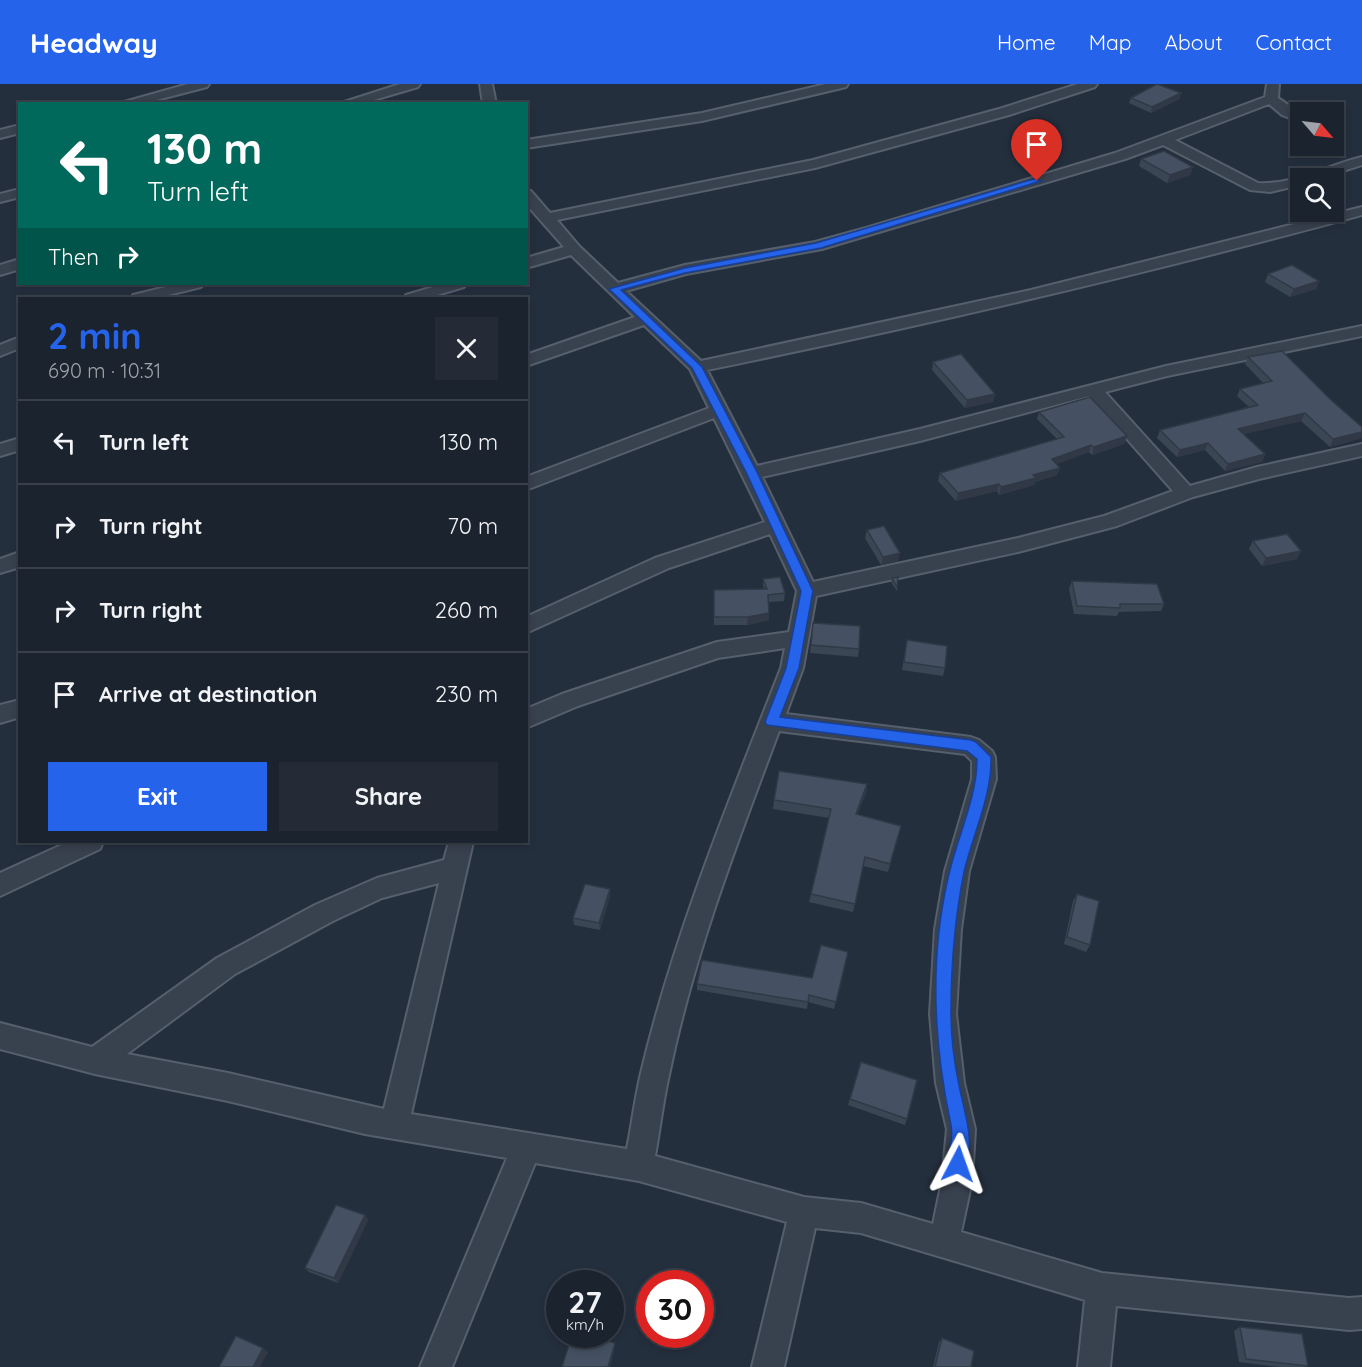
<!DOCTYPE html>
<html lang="en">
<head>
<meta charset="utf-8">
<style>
  :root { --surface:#1b232e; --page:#242b36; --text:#f1f3f6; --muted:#a0a4aa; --line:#39404a; --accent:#2563eb }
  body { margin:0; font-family:Quicksand,sans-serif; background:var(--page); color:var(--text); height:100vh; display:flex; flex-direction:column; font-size:22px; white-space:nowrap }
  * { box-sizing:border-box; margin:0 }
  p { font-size:20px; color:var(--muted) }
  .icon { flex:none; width:33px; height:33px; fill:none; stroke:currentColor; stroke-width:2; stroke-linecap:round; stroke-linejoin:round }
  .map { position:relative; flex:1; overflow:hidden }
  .details { position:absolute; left:18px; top:213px; width:510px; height:546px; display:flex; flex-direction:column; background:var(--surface); border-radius:0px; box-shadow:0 3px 9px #0003,0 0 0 2px var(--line) }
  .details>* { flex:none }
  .guide { position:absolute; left:18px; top:18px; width:510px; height:183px; border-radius:0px; box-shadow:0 3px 9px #0003,0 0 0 2px var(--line); background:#00695c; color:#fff; overflow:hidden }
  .needle { width:39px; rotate:118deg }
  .tools { position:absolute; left:1290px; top:18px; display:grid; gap:12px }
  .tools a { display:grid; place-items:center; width:54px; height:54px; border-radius:0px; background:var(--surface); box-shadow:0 3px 9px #0003,0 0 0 2px var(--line); font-size:30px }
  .speed { position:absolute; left:546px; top:1186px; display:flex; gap:12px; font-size:30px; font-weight:700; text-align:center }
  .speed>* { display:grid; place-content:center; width:78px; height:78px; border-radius:50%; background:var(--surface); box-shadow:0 3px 9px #0003,0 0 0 2px var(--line); line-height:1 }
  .speed small { font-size:15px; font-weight:400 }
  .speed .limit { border:9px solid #d22; background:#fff; color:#111 }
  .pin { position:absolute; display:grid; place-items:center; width:51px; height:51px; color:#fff; margin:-62px -26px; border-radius:50% 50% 50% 0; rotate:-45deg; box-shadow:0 0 6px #0007 }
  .pin .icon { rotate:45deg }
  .me { position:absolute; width:66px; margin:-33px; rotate:4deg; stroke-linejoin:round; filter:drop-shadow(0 0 4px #0008) }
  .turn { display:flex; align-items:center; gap:21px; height:126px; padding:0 30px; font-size:27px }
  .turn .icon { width:78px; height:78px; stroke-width:2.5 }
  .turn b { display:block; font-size:42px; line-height:51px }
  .then { display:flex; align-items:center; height:57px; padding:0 30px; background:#0003; gap:12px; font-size:22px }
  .round { display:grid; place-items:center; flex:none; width:63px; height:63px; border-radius:0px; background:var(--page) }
  .overview { display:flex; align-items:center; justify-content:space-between; height:102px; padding:0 30px }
  h1 { font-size:36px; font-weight:800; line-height:45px; color:var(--accent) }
  .button { display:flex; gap:12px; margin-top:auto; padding:12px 30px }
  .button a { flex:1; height:69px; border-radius:0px; background:var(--accent); color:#fff; font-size:24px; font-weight:800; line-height:69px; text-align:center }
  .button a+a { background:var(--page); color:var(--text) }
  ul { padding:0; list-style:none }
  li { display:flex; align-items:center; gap:18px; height:84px; padding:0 30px; border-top:2px solid var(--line) }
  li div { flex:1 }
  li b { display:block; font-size:22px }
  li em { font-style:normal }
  header { display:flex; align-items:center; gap:36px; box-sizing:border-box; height:84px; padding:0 30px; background:var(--accent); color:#fff }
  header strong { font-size:28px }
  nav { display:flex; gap:33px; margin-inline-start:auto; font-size:21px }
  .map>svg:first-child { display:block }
</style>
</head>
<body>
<header>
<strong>Headway</strong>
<nav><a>Home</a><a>Map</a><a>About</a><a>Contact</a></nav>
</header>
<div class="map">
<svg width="1362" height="1283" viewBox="0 0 1362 1283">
  <rect width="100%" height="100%" fill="#242f3e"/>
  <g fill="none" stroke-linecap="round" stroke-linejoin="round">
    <g stroke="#565f6c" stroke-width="4">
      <g id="minor">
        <polygon points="188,0 209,0 207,3 141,20 117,20"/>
        <polygon points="400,0 420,0 418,3 360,20 338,20"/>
        <polygon points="480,0 492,0 496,20 483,20"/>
        <polygon points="826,0 848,0 846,3 702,37 526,64 526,56 702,29"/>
        <path d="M1078,0H1097L1095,3L1009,31L815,84L557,136L579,162L618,199L685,181L815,158L866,144L1115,69L1265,13L1267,0H1279L1278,14L1300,29V38L1282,31L1269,20L1175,56L1258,99C1294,101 1328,81 1362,73V81L1321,94H1300V101L1270,108L1250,106L1163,61L1125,75L822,165L686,190L626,207L701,277L1031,206L1362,123V131C1145,190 927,241 707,286L757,382L920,345L1166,282L1362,242V252L1167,292L1105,308L1190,402L1257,383L1362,360V372L1259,395L1193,413L1117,442L1018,468L816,512L803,584L786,630L971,653L979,656L992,667L995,673L996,695L969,787L961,845L956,930L964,999L975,1045L972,1097L961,1148L1102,1189L1349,1214L1362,1213V1245L1349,1246L1116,1222L1110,1283H1078L1085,1216L861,1149L815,1144L784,1283H752L787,1138L639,1097L535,1079L452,1283H420L507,1074L365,1050L228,1017L95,990L0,965V939L92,963L217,874L315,821L377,794L444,776L449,758H473L411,1030L627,1065C632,1040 635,1014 641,989C674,850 729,717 781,584L785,564L718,574L578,622L526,644V625L562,610L717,558L789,548L797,507L770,450L669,484L526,549V533L655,474L765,438L714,334L526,406V393L709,324L690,285L644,241L526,282V271L635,233L571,171L526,184V174L564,163L526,120V106L531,107L550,129L813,76L999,25ZM1089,312L1173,407L1104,432L1018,454L813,498L762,393L920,357ZM779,647L965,670L972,677V695L945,787L935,845L930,930L936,999L947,1045L942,1097L933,1140L861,1119L804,1113L655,1072C660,1045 663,1017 669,991C693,873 737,759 779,647ZM439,799L384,1025L228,989L127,970L235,890L333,837L382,814Z"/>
        <polygon points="20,41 20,49 0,54 0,46"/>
        <polygon points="20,105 20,113 0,118 0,110"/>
        <polygon points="20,175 20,185 0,191 0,181"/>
        <polygon points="178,200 203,200 201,203 156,214 131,214 133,211"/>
        <polygon points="443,200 466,200 464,203 427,214 404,214 406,211"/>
        <polygon points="20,253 20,264 0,272 0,261"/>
        <polygon points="20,354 20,366 0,372 0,360"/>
        <polygon points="20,468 20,483 0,489 0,475"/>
        <polygon points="20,616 20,633 0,639 0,621"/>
        <polygon points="68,758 103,758 100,765 0,812 0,789"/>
      </g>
    </g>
    <use href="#minor" fill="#38414e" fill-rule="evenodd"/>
  </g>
  <g fill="#3b4654">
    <polygon points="1181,9 1179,15 1151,29 1129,19 1131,14"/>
    <polygon points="1141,75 1193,83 1190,91 1167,99 1139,82"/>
    <polygon points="1268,190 1319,197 1316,205 1290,213 1265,198"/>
    <polygon points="1248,273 1331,316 1362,343 1362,354 1330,363 1301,337 1244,350 1265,370 1262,378 1225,387 1205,366 1177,373 1157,354 1160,346 1249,323 1237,312 1240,305 1263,299 1245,280"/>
    <polygon points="933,278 995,310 993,318 965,324 932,286"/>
    <polygon points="1039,328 1127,352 1124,360 1092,371 1089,368 1056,380 1060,384 1057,391 1035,398 1034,401 999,411 997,407 956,417 938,397 940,389 1057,355 1037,335"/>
    <polygon points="867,446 898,477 881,481 865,454"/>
    <polygon points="1253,457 1297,475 1262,482 1249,465"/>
    <polygon points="892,494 897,503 897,507 891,498"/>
    <polygon points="763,495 785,509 784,517 769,518 769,536 747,541 714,541 714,506 764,505 763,502"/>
    <polygon points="1072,497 1164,520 1161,527 1119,528 1117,532 1074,530 1069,505"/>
    <polygon points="813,539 859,565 858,573 810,569"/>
    <polygon points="907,556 945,584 943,592 902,586"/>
    <polygon points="867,700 866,709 857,731 901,742 888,788 863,782 853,828 809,818 829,734 773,725 774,716"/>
    <polygon points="1077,810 1090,861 1086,868 1064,860 1073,817"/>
    <polygon points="610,812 600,846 574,841 573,834"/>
    <polygon points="848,868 834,925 808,918 807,925 697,906 697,900 812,894"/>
    <polygon points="861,978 907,1035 905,1041 848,1021"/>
    <polygon points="365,1131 368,1136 338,1199 309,1188 305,1184"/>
    <polygon points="1240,1243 1308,1282 1306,1283 1279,1283 1239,1278 1234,1247"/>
    <polygon points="942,1254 971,1283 933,1283 939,1258"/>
  </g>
  <g fill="#303945">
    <polygon points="1181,9 1179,15 1151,29 1152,23"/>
    <polygon points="1193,83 1190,91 1167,99 1170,91"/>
    <polygon points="1319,197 1316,205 1290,213 1294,205"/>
    <polygon points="995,310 993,318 965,324 967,316"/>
    <polygon points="1305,329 1301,337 1235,352 1238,345"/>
    <polygon points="1362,348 1362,354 1330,363 1333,355"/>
    <polygon points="1127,352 1124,360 1092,371 1094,363"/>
    <polygon points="1208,359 1205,366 1177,373 1180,366"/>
    <polygon points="1091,361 1089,368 1050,383 1052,375"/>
    <polygon points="1265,370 1262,378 1225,387 1228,380"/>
    <polygon points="1060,384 1057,391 1035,398 1034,401 999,411 1001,403 1033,391"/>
    <polygon points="999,400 997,407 956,417 958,409"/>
    <polygon points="1301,467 1297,475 1262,482 1266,474"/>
    <polygon points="900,469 898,477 881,481 883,473"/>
    <polygon points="769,529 769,536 747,541 748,533"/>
    <polygon points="867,700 866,709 854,739 856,730"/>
    <polygon points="610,805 610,812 600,846 599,839"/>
    <polygon points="365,1131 368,1136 338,1199 334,1194"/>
    <polygon points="615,1259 615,1263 610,1283 608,1283"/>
    <polygon points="263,1264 268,1268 260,1283 253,1283"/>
  </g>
  <g fill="#455162" stroke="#303945" stroke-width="1.5">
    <polygon points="1157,0 1181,9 1152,23 1131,14"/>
    <polygon points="1164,67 1193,83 1170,91 1141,75"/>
    <polygon points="1292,181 1319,197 1294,205 1268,190"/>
    <polygon points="1282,267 1331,316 1362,343 1362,348 1333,355 1305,329 1238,345 1265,370 1228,380 1208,359 1180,366 1160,346 1258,321 1240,305 1272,297 1248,273"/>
    <polygon points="961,270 995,310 967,316 933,278"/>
    <polygon points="1090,313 1127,352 1094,363 1091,361 1052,375 1060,384 1033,391 1036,394 1001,403 999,400 958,409 940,389 1064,353 1039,328"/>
    <polygon points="884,442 900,469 883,473 867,446"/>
    <polygon points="1287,450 1301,467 1266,474 1253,457"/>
    <polygon points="780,493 785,509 768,511 769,529 748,533 714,533 714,506 767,505 763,495"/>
    <polygon points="898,493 897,503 892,494"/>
    <polygon points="1072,497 1157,500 1164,520 1120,520 1120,524 1077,522"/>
    <polygon points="813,539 860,542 859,565 811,561"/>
    <polygon points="907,556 947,562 945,584 904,578"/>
    <polygon points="779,687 867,700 856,730 901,742 890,780 865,773 855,820 811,810 831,725 774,716"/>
    <polygon points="585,800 610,805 599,839 573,834"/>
    <polygon points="1077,810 1099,817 1090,861 1067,853"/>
    <polygon points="821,861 848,868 836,918 809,911 808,918 697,900 702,876 812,894"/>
    <polygon points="861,978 917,996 907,1035 850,1015"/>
    <polygon points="336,1121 365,1131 334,1194 305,1184"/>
    <polygon points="1240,1243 1302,1250 1308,1282 1246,1275"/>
    <polygon points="572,1251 586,1251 615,1259 608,1283 562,1283"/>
    <polygon points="236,1252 263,1264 253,1283 219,1283"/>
    <polygon points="942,1254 974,1267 971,1283 935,1283"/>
  </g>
  <path fill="#2563eb" stroke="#184099" stroke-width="1.5" d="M1034,95L1041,97L821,164L685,189L621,206L702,283L757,388L813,507L799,584L780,633L971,656L976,658L991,673C992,713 973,749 964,788C955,833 951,882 951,928C951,952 954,978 959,1001C964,1028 976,1058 965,1086L958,1089L952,1086C946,1072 954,1056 951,1041C933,957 929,870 950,786C959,749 977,713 977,675L967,667L767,641L765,638L786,584L801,507L746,388L692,284L609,205L685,184L816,159Z"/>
</svg>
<div class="tools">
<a><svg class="needle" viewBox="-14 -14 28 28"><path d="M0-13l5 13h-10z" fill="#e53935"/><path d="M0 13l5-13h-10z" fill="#a0a4aa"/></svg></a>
<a><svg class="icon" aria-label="search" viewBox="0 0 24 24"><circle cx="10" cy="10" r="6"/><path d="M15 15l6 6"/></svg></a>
</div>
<div class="speed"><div>27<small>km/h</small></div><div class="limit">30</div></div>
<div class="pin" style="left:1037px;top:97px;background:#d93025"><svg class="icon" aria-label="arrive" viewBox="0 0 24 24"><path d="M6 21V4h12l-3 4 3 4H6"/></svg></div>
<svg class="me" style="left:958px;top:1080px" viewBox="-20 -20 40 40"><path d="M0-17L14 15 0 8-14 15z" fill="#2563eb" stroke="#fff" stroke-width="4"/></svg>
<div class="guide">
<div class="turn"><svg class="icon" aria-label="left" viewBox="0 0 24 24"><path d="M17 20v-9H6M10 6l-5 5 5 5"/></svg><div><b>130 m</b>Turn left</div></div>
<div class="then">Then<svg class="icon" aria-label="right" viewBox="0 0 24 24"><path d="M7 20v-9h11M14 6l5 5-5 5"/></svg></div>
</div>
<section class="details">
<div class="overview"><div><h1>2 min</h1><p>690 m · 10:31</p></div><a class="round"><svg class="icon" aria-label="close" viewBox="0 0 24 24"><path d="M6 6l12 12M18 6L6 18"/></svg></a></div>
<ul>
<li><svg class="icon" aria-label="left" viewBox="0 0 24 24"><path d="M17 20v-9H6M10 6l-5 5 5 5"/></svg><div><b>Turn left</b></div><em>130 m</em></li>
<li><svg class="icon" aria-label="right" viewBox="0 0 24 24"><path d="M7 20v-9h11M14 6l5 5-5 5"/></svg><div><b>Turn right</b></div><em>70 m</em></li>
<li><svg class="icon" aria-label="right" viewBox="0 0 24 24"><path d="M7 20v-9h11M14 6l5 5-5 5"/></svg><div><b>Turn right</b></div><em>260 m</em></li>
<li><svg class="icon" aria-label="arrive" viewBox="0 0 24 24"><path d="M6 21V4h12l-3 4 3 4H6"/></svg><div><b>Arrive at destination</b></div><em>230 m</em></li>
</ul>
<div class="button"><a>Exit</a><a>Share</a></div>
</section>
</div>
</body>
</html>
